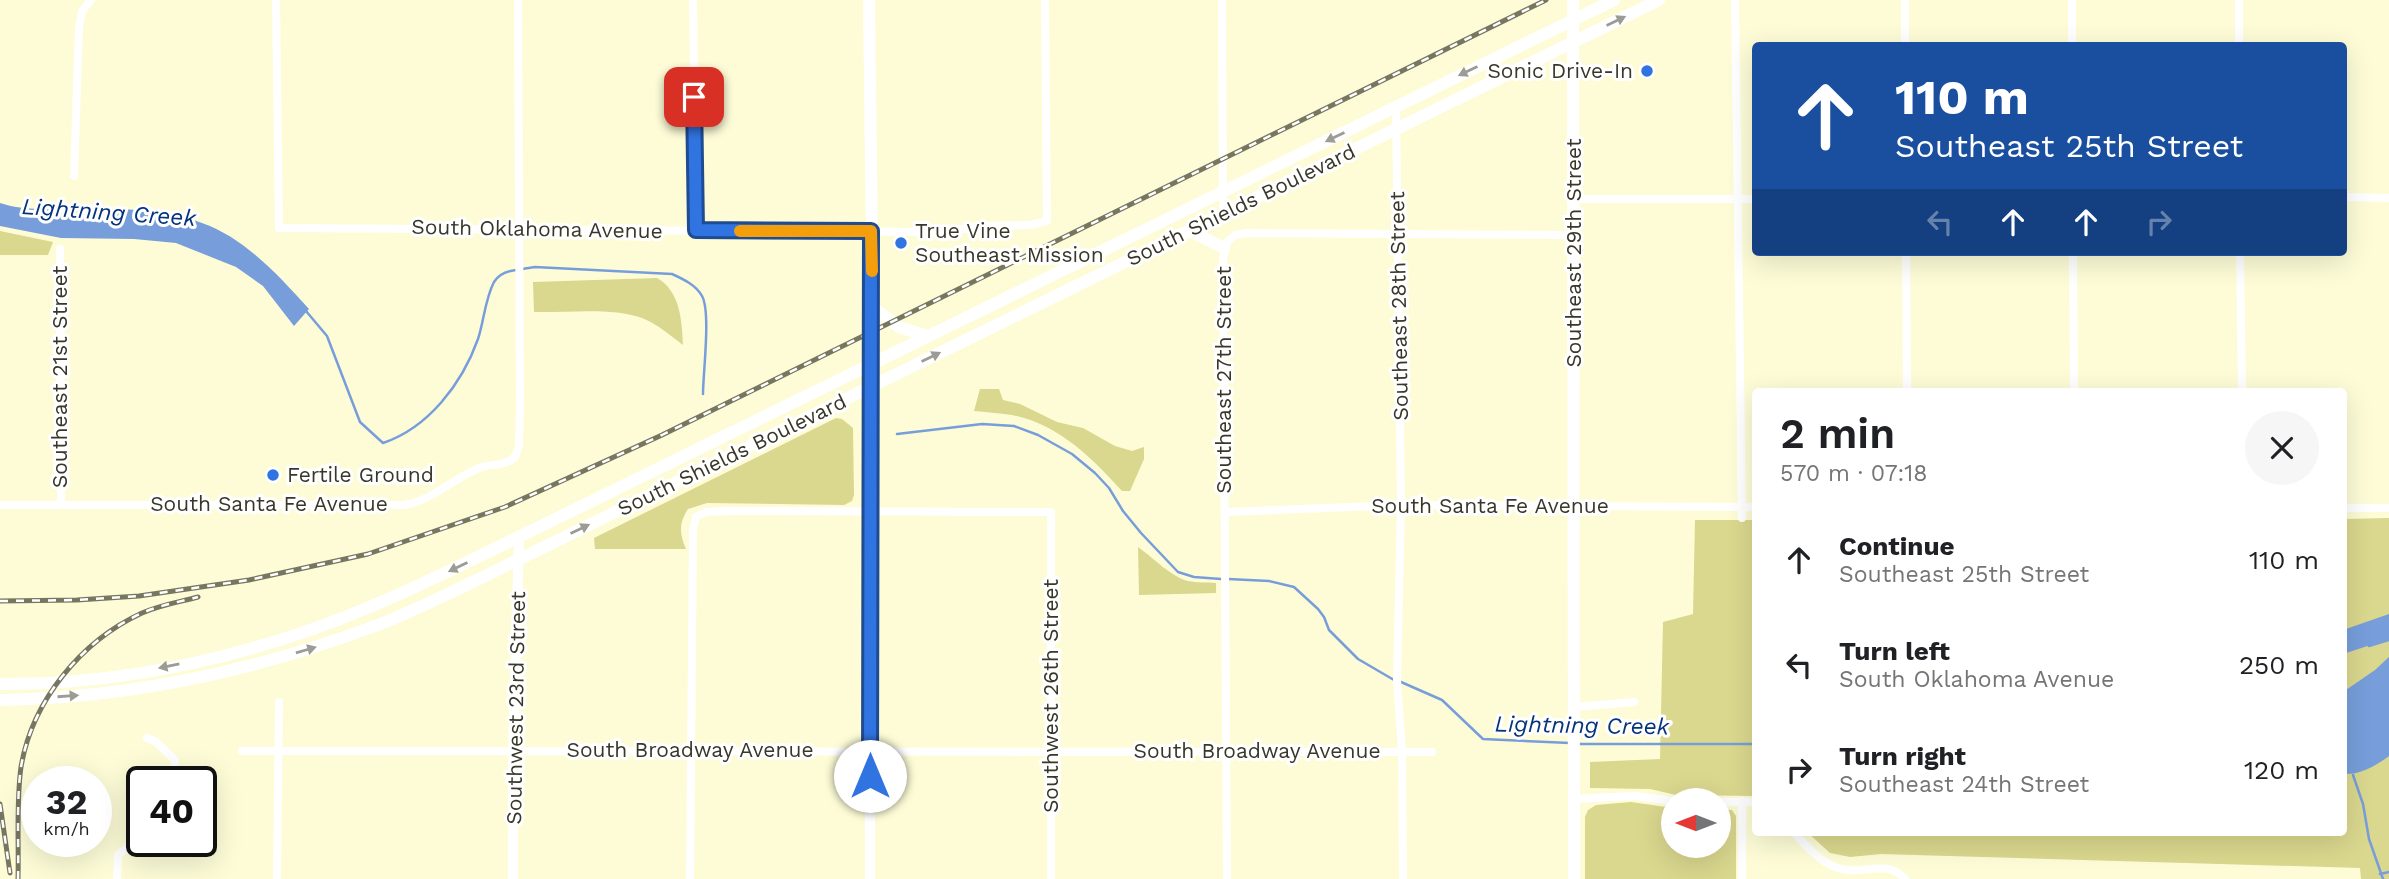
<!DOCTYPE html>
<html lang="en">
<head>
<meta charset="utf-8">
<style>
  :root { --surface:#fff; --page:#f6f6f6; --text:#202124; --muted:#757577 }
  body { margin:0; font-family:"Work Sans",sans-serif; background:var(--page); color:var(--text); height:100vh; display:flex; flex-direction:column; font-size:26px; white-space:nowrap }
  * { box-sizing:border-box; margin:0 }
  p { font-size:23px; color:var(--muted) }
  .icon { flex:none; width:38px; height:38px; fill:none; stroke:currentColor; stroke-width:2; stroke-linecap:round; stroke-linejoin:round }
  .map { position:relative; flex:1; overflow:hidden }
  .side { position:absolute; left:1752px; top:388px; width:595px; height:448px; display:flex; flex-direction:column; background:var(--surface); border-radius:7px; box-shadow:0 7px 28px #0002 }
  .side>* { flex:none }
  .top-card { position:absolute; left:1752px; top:42px; width:595px; height:214px; border-radius:7px; box-shadow:0 7px 28px #0002; background:#1a4fa0; color:#fff; overflow:hidden }
  .needle { width:46px; rotate:270deg }
  .tools { position:absolute; left:1661px; top:788px; display:grid; gap:14px }
  .tools a { display:grid; place-items:center; width:70px; height:70px; border-radius:50%; background:var(--surface); box-shadow:0 7px 28px #0002; font-size:35px }
  .speed { position:absolute; left:21px; top:766px; display:flex; gap:14px; font-size:35px; font-weight:700; text-align:center }
  .speed>* { display:grid; place-content:center; width:91px; height:91px; border-radius:50%; background:var(--surface); box-shadow:0 7px 28px #0002; line-height:1 }
  .speed small { font-size:18px; font-weight:400 }
  .speed .limit { border:4px solid #111; border-radius:10px; background:#fff; color:#111 }
  .pin { position:absolute; display:grid; place-items:center; width:60px; height:60px; color:#fff; margin:-30px; border-radius:14px; box-shadow:0 4px 10px #0006 }
  .me { position:absolute; width:77px; margin:-38px; rotate:0deg; stroke-linejoin:round; filter:drop-shadow(0 0 5px #0008) }
  .turn { display:flex; align-items:center; gap:24px; height:147px; padding:0 28px; font-size:32px }
  .turn .icon { width:91px; height:91px; stroke-width:2.5 }
  .turn b { display:block; font-size:49px; line-height:60px }
  .lanes { display:flex; align-items:center; height:66px; padding:0 28px; background:#0003; justify-content:center; gap:35px; direction:ltr }
  .lanes .off { opacity:.35 }
  .round { display:grid; place-items:center; flex:none; width:74px; height:74px; border-radius:37px; background:var(--page) }
  .overview { display:flex; align-items:center; justify-content:space-between; height:119px; padding:0 28px }
  h1 { font-size:42px; font-weight:600; line-height:52px }
  ul { padding:0; list-style:none }
  li { display:flex; align-items:center; gap:21px; height:105px; padding:0 28px }
  li div { flex:1 }
  li b { display:block; font-size:26px }
  li em { font-style:normal }
  .map>svg:first-child { display:block }
</style>
</head>
<body>
<div class="map">
<svg width="2389" height="879" viewBox="0 0 2389 879">
  <rect width="100%" height="100%" fill="#fdfcd7"/>
  <g fill="#dad78e">
    <polygon points="0,231 53,242 48,255 0,255"/>
    <path d="M657,278C680,291 682,320 683,345C670,335 657,324 642,318C613,307 565,313 534,312L533,282Z"/>
    <path d="M980,389H999L1003,400L1020,404L1057,422L1083,428L1115,446L1132,451L1144,447V459L1130,491H1122C1092,458 1058,424 1012,415C999,413 986,412 974,411Z"/>
    <path d="M836,418L842,419L853,428L854,495L852,501L844,505L707,503L688,509C679,523 679,533 686,549H595L594,538Z"/>
    <polygon points="2389,518 2389,879 2361,879 2360,868 1881,854 1850,857 1830,853 1808,833 2343,833 2343,519"/>
    <polygon points="1695,520 1755,520 1755,796 1676,795 1650,789 1590,788 1590,762 1660,759 1663,622 1693,614"/>
    <path d="M1138,547C1152,557 1173,578 1188,581C1197,583 1207,582 1216,583V593L1139,595Z"/>
    <polygon points="1631,802 1673,808 1673,845 1718,845 1719,809 1732,810 1736,816 1736,879 1585,879 1585,817 1588,810 1596,805"/>
  </g>
  <g fill="#779edb">
    <path d="M0,203C26,212 58,208 85,208C124,209 165,209 202,223C245,238 279,276 309,309L294,326L263,286L236,267L176,243L134,239L61,238L0,226Z"/>
    <polygon points="2389,614 2389,639 2343,654 2343,630"/>
    <path d="M2389,657V756C2375,766 2361,775 2343,774V692L2375,670Z"/>
  </g>
  <g fill="none" stroke-linecap="round" stroke-linejoin="round">
    <g stroke="#779edb" stroke-width="2.5">
      <path d="M522,269L535,267L672,274C683,279 696,285 702,296C711,312 703,373 703,394"/>
      <path d="M306,311L327,336L360,422L383,443C428,428 462,384 478,339C484,321 485,299 494,282C499,274 507,271 516,270"/>
      <polyline points="897,434 982,424 1014,426 1038,435 1072,454 1095,473 1109,488 1123,511 1141,533 1178,572 1194,577 1221,579"/>
      <polyline points="1228,579 1269,581 1294,587 1318,609 1324,617 1329,630 1358,659 1394,680"/>
      <polyline points="2369,646 2389,640"/>
      <polyline points="1401,682 1442,700 1483,739 1570,743"/>
      <polyline points="1577,744 1755,744"/>
      <polyline points="2353,775 2363,804 2369,839 2383,879"/>
      <polyline points="2380,874 2389,872"/>
    </g>
    <g stroke="#fff" stroke-width="8">
      <polyline points="276,0 279,228 938,232 985,226 1030,225 1047,221 1045,0"/>
      <polyline points="693,0 696,231"/>
      <polyline points="1222,0 1223,214"/>
      <polyline points="1735,0 1742,518"/>
      <polyline points="1905,0 1905,46"/>
      <polyline points="2072,0 2072,46"/>
      <polyline points="2239,0 2239,46"/>
      <polyline points="1396,106 1401,505 1397,680 1402,751 1403,879"/>
      <polyline points="74,176 79,27 82,11 91,0"/>
      <polyline points="2343,197 2389,198"/>
      <polyline points="1575,199 1755,199"/>
      <polyline points="60,249 61,505"/>
      <polyline points="1906,252 1907,392"/>
      <polyline points="2073,252 2074,392"/>
      <polyline points="2240,252 2242,392"/>
      <path d="M0,505H404C432,501 454,478 479,468C491,463 504,467 515,457L519,446L520,402L518,0"/>
      <polyline points="2343,508 2389,508"/>
      <polyline points="1225,512 1401,505 1755,507"/>
      <polyline points="1574,707 1634,702"/>
      <polyline points="147,738 155,741 175,760 173,782"/>
      <polyline points="242,751 1432,752"/>
      <polyline points="1574,799 1635,796 1673,801"/>
      <polyline points="1718,802 1755,802"/>
      <path d="M1794,833C1808,847 1822,865 1842,869C1866,875 1886,858 1905,879"/>
      <polyline points="117,879 118,855 142,834"/>
      <polyline points="277,879 279,702"/>
      <polyline points="690,879 693,530 696,517 706,512 729,511 1051,512 1051,879"/>
      <polyline points="1227,879 1223,259 1227,242 1235,235 1246,233 1575,235"/>
      <polyline points="1742,879 1742,801"/>
    </g>
    <g stroke="#fff" stroke-width="10">
      <polyline points="869,388 870,879"/>
      <polyline points="513,879 513,751 519,537"/>
    </g>
    <g stroke="#fff" stroke-width="12">
      <polyline points="869,0 873,330 869,388"/>
      <polyline points="1573,0 1574,879"/>
    </g>
    <g stroke="#fff" stroke-width="12">
      <polyline points="1188,230 1224,248"/>
      <polyline points="872,307 899,327 927,336"/>
      <path d="M0,684C126,685 257,655 372,606C428,583 481,555 535,529L1614,0"/>
      <path d="M0,700C128,698 255,671 375,626C410,613 443,596 477,580L1659,0"/>
    </g>
    <g stroke="#777661" stroke-width="5">
      <g id="rail">
        <polyline points="0,601 77,600 139,596 249,580 368,554 505,507 662,435 1546,0"/>
        <polyline points="0,804 10,873"/>
        <path d="M18,879C19,842 16,803 21,767C32,701 81,641 142,613C160,605 179,602 198,597"/>
      </g>
    </g>
    <use href="#rail" stroke="#fff" stroke-width="2.5" stroke-dasharray="8" stroke-linecap="butt"/>
  </g>
  <defs><path id="oneway-solid" d="M-6-.8H1V-3.2L6.5 0L1 3.2V.8H-6Z" transform="scale(1.75)"/></defs>
  <g fill="#9c9b94">
    <use href="#oneway-solid" transform="translate(1616 21) rotate(-26)"/>
    <use href="#oneway-solid" transform="translate(1468 71) rotate(154)"/>
    <use href="#oneway-solid" transform="translate(1335 137) rotate(154)"/>
    <use href="#oneway-solid" transform="translate(931 357) rotate(-26)"/>
    <use href="#oneway-solid" transform="translate(580 529) rotate(-26)"/>
    <use href="#oneway-solid" transform="translate(458 567) rotate(154)"/>
    <use href="#oneway-solid" transform="translate(306 650) rotate(-16)"/>
    <use href="#oneway-solid" transform="translate(169 666) rotate(169)"/>
    <use href="#oneway-solid" transform="translate(68 696) rotate(-4)"/>
  </g>
  <g fill="none" stroke-linecap="round" stroke-linejoin="round">
    <g stroke="#1f4b92" stroke-width="18">
      <polyline id="route" points="694,97 696,230 871,231 870,776"/>
    </g>
    <use href="#route" stroke="#3074e1" stroke-width="12"/>
    <polyline stroke="#f59e0b" stroke-width="12" points="740,231 871,231 872,271"/>
  </g>
  <g fill="#3074e1" stroke="#fff" stroke-width="2.5">
    <circle cx="1647" cy="71" r="7"/>
    <circle cx="901" cy="243" r="7"/>
    <circle cx="273" cy="475" r="7"/>
  </g>
  <g text-anchor="middle" stroke-width="6" stroke-linejoin="round" paint-order="stroke">
    <g font-size="21" fill="#383729" stroke="#fff" text-anchor="start">
      <text x="1633" y="78" text-anchor="end">Sonic Drive-In</text>
      <text x="915" y="238">True Vine<tspan x="915" dy="24">Southeast Mission</tspan></text>
      <text x="287" y="482">Fertile Ground</text>
    </g>
    <g font-size="21" fill="#383729" stroke="#fff">
      <text transform="translate(1241 205) rotate(-26)" y="7">South Shields Boulevard</text>
      <text transform="translate(537 229) rotate(1)" y="7">South Oklahoma Avenue</text>
      <text transform="translate(1574 253) rotate(-90)" y="7">Southeast 29th Street</text>
      <text transform="translate(1399 306) rotate(-91)" y="7">Southeast 28th Street</text>
      <text transform="translate(60 377) rotate(-90)" y="7">Southeast 21st Street</text>
      <text transform="translate(1224 380) rotate(-90)" y="7">Southeast 27th Street</text>
      <text transform="translate(732 455) rotate(-26)" y="7">South Shields Boulevard</text>
      <text x="269" y="511">South Santa Fe Avenue</text>
      <text x="1490" y="513">South Santa Fe Avenue</text>
      <text transform="translate(1051 696) rotate(-90)" y="7">Southwest 26th Street</text>
      <text transform="translate(516 708) rotate(-89)" y="7">Southwest 23rd Street</text>
      <text x="690" y="757">South Broadway Avenue</text>
      <text x="1257" y="758">South Broadway Avenue</text>
    </g>
    <g font-size="23" font-style="italic" fill="#04347b" stroke="#fff">
      <text transform="translate(109 212) rotate(4)" y="8">Lightning Creek</text>
      <text transform="translate(1582 725) rotate(1)" y="8">Lightning Creek</text>
    </g>
  </g>
</svg>
<div class="tools">
<a><svg class="needle" viewBox="-14 -14 28 28"><path d="M0-13l5 13h-10z" fill="#e53935"/><path d="M0 13l5-13h-10z" fill="#757577"/></svg></a>
</div>
<div class="speed"><div>32<small>km/h</small></div><div class="limit">40</div></div>
<div class="pin" style="left:694px;top:97px;background:#d93025"><svg class="icon" aria-label="arrive" viewBox="0 0 24 24"><path d="M6 21V4h12l-3 4 3 4H6"/></svg></div>
<svg class="me" style="left:870px;top:776px" viewBox="-20 -20 40 40"><circle r="19" fill="#fff"/><path d="M0-13L10 11 0 6-10 11z" fill="#3074e1"/></svg>
<div class="top-card">
<div class="turn"><svg class="icon" aria-label="ahead" viewBox="0 0 24 24"><path d="M12 20V5M6 11l6-6 6 6"/></svg><div><b>110 m</b>Southeast 25th Street</div></div>
<div class="lanes"><svg class="icon off" aria-label="left" viewBox="0 0 24 24"><path d="M17 20v-9H6M10 6l-5 5 5 5"/></svg><svg class="icon" aria-label="ahead" viewBox="0 0 24 24"><path d="M12 20V5M6 11l6-6 6 6"/></svg><svg class="icon" aria-label="ahead" viewBox="0 0 24 24"><path d="M12 20V5M6 11l6-6 6 6"/></svg><svg class="icon off" aria-label="right" viewBox="0 0 24 24"><path d="M7 20v-9h11M14 6l5 5-5 5"/></svg></div>
</div>
<section class="side">
<div class="overview"><div><h1>2 min</h1><p>570 m · 07:18</p></div><a class="round"><svg class="icon" aria-label="close" viewBox="0 0 24 24"><path d="M6 6l12 12M18 6L6 18"/></svg></a></div>
<ul>
<li><svg class="icon" aria-label="ahead" viewBox="0 0 24 24"><path d="M12 20V5M6 11l6-6 6 6"/></svg><div><b>Continue</b><p>Southeast 25th Street</p></div><em>110 m</em></li>
<li><svg class="icon" aria-label="left" viewBox="0 0 24 24"><path d="M17 20v-9H6M10 6l-5 5 5 5"/></svg><div><b>Turn left</b><p>South Oklahoma Avenue</p></div><em>250 m</em></li>
<li><svg class="icon" aria-label="right" viewBox="0 0 24 24"><path d="M7 20v-9h11M14 6l5 5-5 5"/></svg><div><b>Turn right</b><p>Southeast 24th Street</p></div><em>120 m</em></li>
</ul>
</section>
</div>
</body>
</html>
